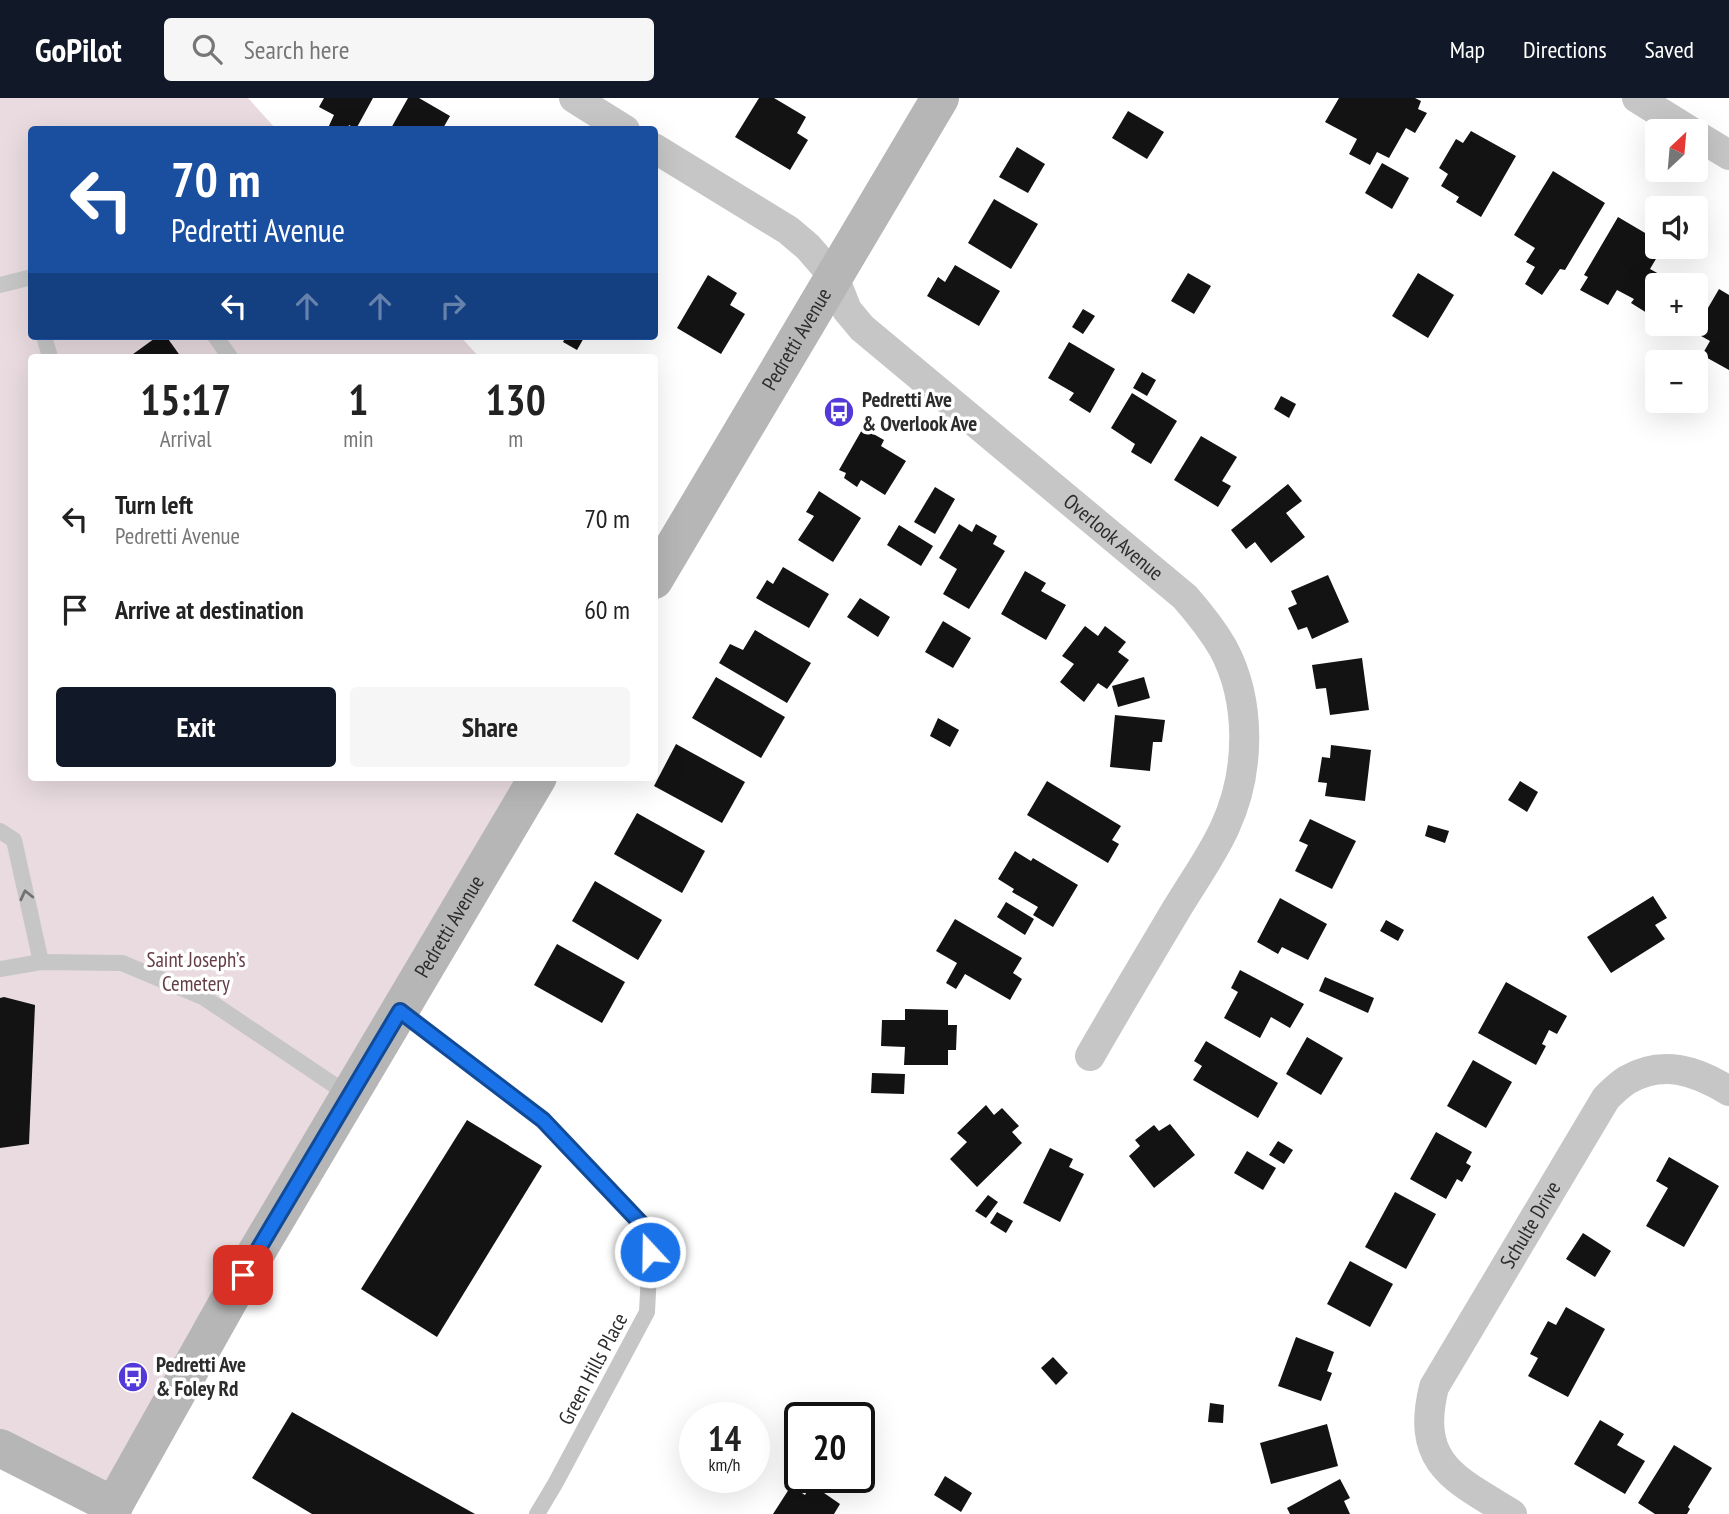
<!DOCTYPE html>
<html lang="en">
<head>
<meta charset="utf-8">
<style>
  :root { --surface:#fff; --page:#f6f6f6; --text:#222; --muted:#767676; --accent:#111827 }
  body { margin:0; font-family:"PT Sans Narrow",sans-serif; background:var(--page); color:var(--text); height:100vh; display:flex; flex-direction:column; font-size:26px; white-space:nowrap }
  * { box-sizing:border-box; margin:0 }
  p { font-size:23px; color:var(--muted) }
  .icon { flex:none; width:38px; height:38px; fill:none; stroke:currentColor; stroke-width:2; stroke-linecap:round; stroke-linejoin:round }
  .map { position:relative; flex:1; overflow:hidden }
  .drawer { position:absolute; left:28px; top:256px; width:630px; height:427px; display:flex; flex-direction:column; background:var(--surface); border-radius:7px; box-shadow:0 7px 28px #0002 }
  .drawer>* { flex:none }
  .guide { position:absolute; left:28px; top:28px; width:630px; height:214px; border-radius:7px; box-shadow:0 7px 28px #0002; background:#1a4fa0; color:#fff; overflow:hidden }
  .needle { width:46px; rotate:26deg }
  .fabs { position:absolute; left:1645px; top:21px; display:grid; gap:14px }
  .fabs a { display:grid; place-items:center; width:63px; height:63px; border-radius:7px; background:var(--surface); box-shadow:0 7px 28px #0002; font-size:35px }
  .speed { position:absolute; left:679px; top:1304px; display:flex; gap:14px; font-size:35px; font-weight:700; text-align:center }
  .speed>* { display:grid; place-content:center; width:91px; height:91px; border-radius:50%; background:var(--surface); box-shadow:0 7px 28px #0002; line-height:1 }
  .speed small { font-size:18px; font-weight:400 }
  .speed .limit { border:4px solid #111; border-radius:10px; background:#fff; color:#111 }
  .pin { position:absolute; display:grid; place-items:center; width:60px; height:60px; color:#fff; margin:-30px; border-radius:14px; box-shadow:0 4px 10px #0006 }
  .me { position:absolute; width:77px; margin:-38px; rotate:339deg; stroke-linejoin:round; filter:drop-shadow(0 0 5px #0008) }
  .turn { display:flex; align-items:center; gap:24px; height:147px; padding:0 28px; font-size:32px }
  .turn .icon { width:91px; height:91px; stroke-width:2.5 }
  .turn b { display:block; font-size:49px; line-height:60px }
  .lanes { display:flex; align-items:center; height:66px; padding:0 28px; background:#0003; justify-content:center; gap:35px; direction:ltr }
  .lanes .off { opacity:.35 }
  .eta { display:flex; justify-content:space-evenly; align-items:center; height:119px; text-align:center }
  .eta b { font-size:42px; font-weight:800; line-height:49px }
  .button { display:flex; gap:14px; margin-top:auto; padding:14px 28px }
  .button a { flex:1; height:80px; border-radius:7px; background:var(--accent); color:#fff; font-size:28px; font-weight:800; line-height:80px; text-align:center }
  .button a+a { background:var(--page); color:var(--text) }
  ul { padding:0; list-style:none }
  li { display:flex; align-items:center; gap:21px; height:91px; padding:0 28px }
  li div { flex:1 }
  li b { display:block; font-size:26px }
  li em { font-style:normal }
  header { display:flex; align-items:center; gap:42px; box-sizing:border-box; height:98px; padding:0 35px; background:var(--accent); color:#fff }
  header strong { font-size:33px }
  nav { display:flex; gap:38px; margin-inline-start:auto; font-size:24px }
  .search { width:490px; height:63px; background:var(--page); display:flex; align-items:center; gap:18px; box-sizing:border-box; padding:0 24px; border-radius:7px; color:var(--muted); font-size:26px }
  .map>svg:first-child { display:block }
</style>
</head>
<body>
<header>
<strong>GoPilot</strong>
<div class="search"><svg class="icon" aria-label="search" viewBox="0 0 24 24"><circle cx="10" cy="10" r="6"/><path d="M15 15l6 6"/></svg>Search here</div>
<nav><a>Map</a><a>Directions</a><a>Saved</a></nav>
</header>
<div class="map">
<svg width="1729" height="1416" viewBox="0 0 1729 1416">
  <rect width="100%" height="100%" fill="#fff"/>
  <polygon fill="#e9dbdf" points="0,0 248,0 276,31 32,32 32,238 460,238 479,259 32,259 32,679 538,679 114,1408 0,1350"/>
  <g fill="#131313">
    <polygon points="324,0 373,0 356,31 349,27 347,32 327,32 334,17 319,9"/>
    <polygon points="408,0 419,0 450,18 442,32 390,32"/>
    <polygon points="759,0 774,0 806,19 797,35 808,42 790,72 735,39"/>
    <polygon points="1339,0 1415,0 1421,3 1418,11 1427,15 1415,35 1406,30 1389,60 1377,54 1370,67 1349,56 1357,41 1325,24"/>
    <polygon points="1128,13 1164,34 1147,61 1112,40"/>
    <polygon points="1471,33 1516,58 1481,119 1456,104 1459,99 1441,88 1448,76 1439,70 1456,41 1463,45"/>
    <polygon points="1017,49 1045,66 1028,95 999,79"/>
    <polygon points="1382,65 1409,80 1392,111 1365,95"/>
    <polygon points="1553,73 1605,105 1565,172 1560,171 1542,197 1525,186 1535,169 1526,164 1535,150 1514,137"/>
    <polygon points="994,101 1038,126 1011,171 968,145"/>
    <polygon points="1618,119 1657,142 1657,149 1663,149 1650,171 1659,176 1656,181 1665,187 1657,187 1657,198 1647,215 1631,205 1634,201 1617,192 1608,207 1580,192 1588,179 1584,177"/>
    <polygon points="955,167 1000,193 979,228 927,198 938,179 945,184"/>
    <polygon points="1188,175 1211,188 1194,216 1171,203"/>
    <polygon points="1418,175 1454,197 1428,240 1392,218"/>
    <polygon points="708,177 737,195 730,207 745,216 721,256 677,230"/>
    <polygon points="1719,191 1729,197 1729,272 1702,257 1710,243 1694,234"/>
    <polygon points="1083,211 1095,218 1083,236 1072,229"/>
    <polygon points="158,238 166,238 181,259 129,259"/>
    <polygon points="566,238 585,238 577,252 563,244"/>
    <polygon points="1069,244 1115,271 1090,315 1069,302 1074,295 1048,280"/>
    <polygon points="1142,274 1156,282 1147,298 1133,290"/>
    <polygon points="1132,295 1177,323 1151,366 1131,354 1135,346 1111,330"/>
    <polygon points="1281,298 1296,306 1289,320 1274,311"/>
    <polygon points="863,330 884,342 881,348 906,363 885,397 861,382 857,389 844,380 846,375 839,372"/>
    <polygon points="1201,338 1237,359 1222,383 1231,388 1218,409 1174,382"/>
    <polygon points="1288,386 1302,403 1286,415 1305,439 1271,465 1255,444 1246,451 1231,432"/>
    <polygon points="935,389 955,401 935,436 914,424"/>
    <polygon points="819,393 861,420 833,464 798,442 814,418 806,414"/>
    <polygon points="959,426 972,434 976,426 997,438 993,446 1005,453 969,511 943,496 957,471 939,460"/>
    <polygon points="899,427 933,448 921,468 887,447"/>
    <polygon points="783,469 829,496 809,530 756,500 767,482 773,486"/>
    <polygon points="1025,473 1046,485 1041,493 1066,507 1046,542 1001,516"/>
    <polygon points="1328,477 1349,524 1312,541 1307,529 1298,532 1288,510 1297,506 1291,493"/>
    <polygon points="860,500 890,519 878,539 847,519"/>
    <polygon points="943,523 971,540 953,570 925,554"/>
    <polygon points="1085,528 1098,538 1105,528 1126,544 1118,554 1129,562 1107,591 1098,585 1084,604 1060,584 1074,566 1062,558"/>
    <polygon points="755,532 811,565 787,605 719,565 730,546 743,552"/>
    <polygon points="1362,560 1369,612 1330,617 1326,590 1316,591 1312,567"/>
    <polygon points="716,579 785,619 761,660 692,620"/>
    <polygon points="1144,579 1150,600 1118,609 1112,588"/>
    <polygon points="1115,617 1165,622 1162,644 1153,644 1150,673 1110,669"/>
    <polygon points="938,620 959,632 950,649 930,638"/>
    <polygon points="676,646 745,684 722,725 654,688"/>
    <polygon points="1331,647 1371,652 1365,703 1325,698 1327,685 1318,684 1322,659 1330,660"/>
    <polygon points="1047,683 1121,728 1112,742 1119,746 1108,765 1027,717"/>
    <polygon points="1520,683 1538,694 1527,714 1508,702"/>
    <polygon points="637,715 705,753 682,795 614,756"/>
    <polygon points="1310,721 1356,743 1332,791 1295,773 1308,747 1299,743"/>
    <polygon points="1428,727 1449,733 1445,745 1425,738"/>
    <polygon points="1015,753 1031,763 1033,760 1078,787 1053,829 1033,817 1038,809 1012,794 1014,791 998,781"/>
    <polygon points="595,783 662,822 638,862 572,823"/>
    <polygon points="1653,798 1667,820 1655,827 1665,841 1611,875 1587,839"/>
    <polygon points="1280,800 1327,826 1308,862 1282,849 1278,856 1257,844"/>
    <polygon points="1006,804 1034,821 1025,837 997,819"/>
    <polygon points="955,821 1022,860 1013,875 1022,881 1010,902 965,876 956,891 946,885 957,865 936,853"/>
    <polygon points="1386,822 1404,832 1398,843 1380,833"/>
    <polygon points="557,846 625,884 602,925 534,887"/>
    <polygon points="1240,872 1304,906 1290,930 1271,919 1260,940 1224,920 1238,894 1231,890"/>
    <polygon points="1325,879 1374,900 1368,915 1319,893"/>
    <polygon points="1506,884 1567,918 1557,936 1549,932 1542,946 1546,948 1536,967 1478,935"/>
    <polygon points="4,899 35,907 29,1046 0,1050 0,900"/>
    <polygon points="905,911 948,912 948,927 957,927 956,952 948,952 948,967 904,967 905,949 881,948 882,922 905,922"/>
    <polygon points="1307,939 1343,960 1321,997 1286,976"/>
    <polygon points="1206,943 1278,985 1258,1020 1193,982 1202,968 1194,963"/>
    <polygon points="1473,962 1512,984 1486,1030 1447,1008"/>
    <polygon points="872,975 905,976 904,996 871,995"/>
    <polygon points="986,1007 994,1017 1002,1010 1019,1028 1012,1034 1022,1045 977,1089 950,1061 967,1044 957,1035"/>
    <polygon points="467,1022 542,1068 437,1239 361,1191"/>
    <polygon points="1170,1026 1195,1057 1154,1090 1129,1058 1140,1048 1135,1042 1154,1027 1159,1033"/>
    <polygon points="1436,1034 1472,1054 1466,1065 1471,1068 1462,1084 1457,1081 1446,1101 1410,1081"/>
    <polygon points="1278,1043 1293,1052 1284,1066 1269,1057"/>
    <polygon points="1050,1050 1073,1061 1069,1069 1084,1076 1060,1124 1023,1105"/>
    <polygon points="1247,1053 1276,1070 1263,1092 1234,1075"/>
    <polygon points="1669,1059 1719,1088 1684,1149 1646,1128 1668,1090 1656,1083"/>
    <polygon points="1395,1094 1436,1116 1406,1171 1365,1149"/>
    <polygon points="988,1097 998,1104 986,1120 975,1113"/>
    <polygon points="997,1114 1013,1123 1006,1135 990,1125"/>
    <polygon points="1583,1135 1611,1153 1595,1179 1566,1161"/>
    <polygon points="1350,1163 1393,1186 1370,1229 1327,1206"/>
    <polygon points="1566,1209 1605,1231 1568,1299 1528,1278 1538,1260 1530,1256 1548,1223 1556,1227"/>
    <polygon points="1296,1239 1334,1254 1327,1273 1332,1275 1321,1303 1278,1288"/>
    <polygon points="1053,1259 1068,1275 1056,1287 1041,1270"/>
    <polygon points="1210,1305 1224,1307 1223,1325 1208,1324"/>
    <polygon points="292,1314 475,1416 312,1416 252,1380"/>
    <polygon points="1600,1322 1624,1336 1617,1347 1645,1363 1625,1396 1574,1366"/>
    <polygon points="1327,1326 1338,1368 1271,1386 1260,1345"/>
    <polygon points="1674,1347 1712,1370 1688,1409 1690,1411 1687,1416 1655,1416 1638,1405"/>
    <polygon points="945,1378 972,1395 961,1414 934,1397"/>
    <polygon points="1340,1381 1350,1400 1344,1403 1350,1416 1290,1416 1287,1410"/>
    <polygon points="811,1386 840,1406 834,1416 773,1416 791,1388 805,1397"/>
  </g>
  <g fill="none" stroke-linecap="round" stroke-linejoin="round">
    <g stroke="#c6c6c6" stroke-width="16">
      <polyline points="0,187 32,179"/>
      <polyline points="44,238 50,259"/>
      <polyline points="215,238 230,259"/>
      <polyline points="0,733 14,742 41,864"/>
      <polyline points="0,871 41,864 122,865 203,899 349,997"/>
      <polyline points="400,913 543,1022 651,1136 647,1214 555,1386 537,1416"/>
    </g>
    <g stroke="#c6c6c6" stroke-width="30">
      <polyline points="574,0 625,32"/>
      <polyline points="1637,0 1690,33"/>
      <polyline points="1696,37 1729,57"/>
      <path id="s1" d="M654,50L788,132L808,149L834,179L847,212L862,230L1185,499C1199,515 1212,531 1223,550C1252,604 1250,675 1225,729C1212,758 1192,785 1176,812C1147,861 1118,909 1090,958"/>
      <path id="s2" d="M1512,1416C1455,1381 1415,1366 1434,1289L1606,1000C1612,994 1619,987 1627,982C1663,961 1697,973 1729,993"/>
    </g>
    <g stroke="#b6b6b6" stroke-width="38">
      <path id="s3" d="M654,482L940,0"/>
      <polyline points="0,1350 114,1408"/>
      <path id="s4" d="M109,1416L243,1177L538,679"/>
    </g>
  </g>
  <defs><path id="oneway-chevron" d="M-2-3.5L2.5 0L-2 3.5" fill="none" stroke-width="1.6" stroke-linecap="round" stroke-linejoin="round" transform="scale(1.75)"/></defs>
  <use stroke="#717171" href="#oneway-chevron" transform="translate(26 797) rotate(-103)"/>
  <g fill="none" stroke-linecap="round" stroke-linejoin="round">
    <g stroke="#114b97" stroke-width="18">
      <polyline id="route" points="243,1177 400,913 543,1022 651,1136 650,1154"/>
    </g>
    <use href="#route" stroke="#1a73e8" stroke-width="12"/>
  </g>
  <defs>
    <g id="bus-disc" transform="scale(1.575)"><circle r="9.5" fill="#5439d9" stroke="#fff"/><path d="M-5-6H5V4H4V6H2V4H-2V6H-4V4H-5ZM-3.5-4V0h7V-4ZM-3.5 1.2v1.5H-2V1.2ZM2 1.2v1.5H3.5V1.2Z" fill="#fff"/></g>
  </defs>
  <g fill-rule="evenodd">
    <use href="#bus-disc" x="839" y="314"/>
    <use href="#bus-disc" x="133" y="1279"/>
  </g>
  <g text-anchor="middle" stroke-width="7" stroke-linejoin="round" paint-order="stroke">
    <g font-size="21" fill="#2c2c2c" stroke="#fff">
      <text dy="7" stroke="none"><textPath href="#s3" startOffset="280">Pedretti Avenue</textPath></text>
      <text dy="7" stroke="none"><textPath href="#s1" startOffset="609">Overlook Avenue</textPath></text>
      <text dy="7" stroke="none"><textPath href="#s4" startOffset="679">Pedretti Avenue</textPath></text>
      <text dy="7" stroke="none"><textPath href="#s2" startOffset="355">Schulte Drive</textPath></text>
      <text transform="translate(593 1271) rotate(-62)" y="7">Green Hills Place</text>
    </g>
    <g font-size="21" font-weight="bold" fill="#2c2c2c" stroke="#fff" text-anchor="start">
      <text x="862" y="309">Pedretti Ave<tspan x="862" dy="24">&amp; Overlook Ave</tspan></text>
      <text x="156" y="1274">Pedretti Ave<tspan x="156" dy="24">&amp; Foley Rd</tspan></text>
    </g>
    <g font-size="21" fill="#653d46" stroke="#fff">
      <text x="196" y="869">Saint Joseph’s<tspan x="196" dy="24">Cemetery</tspan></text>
    </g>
  </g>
</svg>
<div class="fabs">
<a><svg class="needle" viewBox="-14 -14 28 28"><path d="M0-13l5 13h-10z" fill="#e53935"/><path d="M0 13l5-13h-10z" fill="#767676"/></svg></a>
<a><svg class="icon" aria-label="sound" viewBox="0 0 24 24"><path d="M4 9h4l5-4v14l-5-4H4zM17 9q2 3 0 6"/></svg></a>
<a>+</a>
<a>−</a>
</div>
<div class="speed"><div>14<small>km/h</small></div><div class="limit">20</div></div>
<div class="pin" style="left:243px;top:1177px;background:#d93025"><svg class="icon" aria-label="arrive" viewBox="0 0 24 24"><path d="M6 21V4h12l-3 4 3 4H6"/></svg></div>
<svg class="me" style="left:650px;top:1154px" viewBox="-20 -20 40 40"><circle r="17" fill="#1a73e8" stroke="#fff" stroke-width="3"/><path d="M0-11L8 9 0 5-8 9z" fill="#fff"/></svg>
<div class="guide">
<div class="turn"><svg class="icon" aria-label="left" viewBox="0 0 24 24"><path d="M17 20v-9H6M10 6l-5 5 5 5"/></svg><div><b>70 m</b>Pedretti Avenue</div></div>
<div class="lanes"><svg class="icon" aria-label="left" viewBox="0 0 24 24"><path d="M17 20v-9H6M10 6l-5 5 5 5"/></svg><svg class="icon off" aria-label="ahead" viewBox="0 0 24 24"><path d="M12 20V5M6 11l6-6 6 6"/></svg><svg class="icon off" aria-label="ahead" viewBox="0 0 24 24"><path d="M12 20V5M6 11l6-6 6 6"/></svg><svg class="icon off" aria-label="right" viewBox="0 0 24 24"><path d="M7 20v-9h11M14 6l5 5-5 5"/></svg></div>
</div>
<section class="drawer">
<div class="eta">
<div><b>15:17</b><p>Arrival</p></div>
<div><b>1</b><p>min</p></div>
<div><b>130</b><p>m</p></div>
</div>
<ul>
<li><svg class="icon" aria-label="left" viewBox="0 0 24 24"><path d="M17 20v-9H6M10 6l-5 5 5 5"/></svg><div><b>Turn left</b><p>Pedretti Avenue</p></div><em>70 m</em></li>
<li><svg class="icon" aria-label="arrive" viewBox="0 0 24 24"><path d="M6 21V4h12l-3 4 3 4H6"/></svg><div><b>Arrive at destination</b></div><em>60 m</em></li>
</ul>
<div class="button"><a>Exit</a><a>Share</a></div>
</section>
</div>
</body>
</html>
